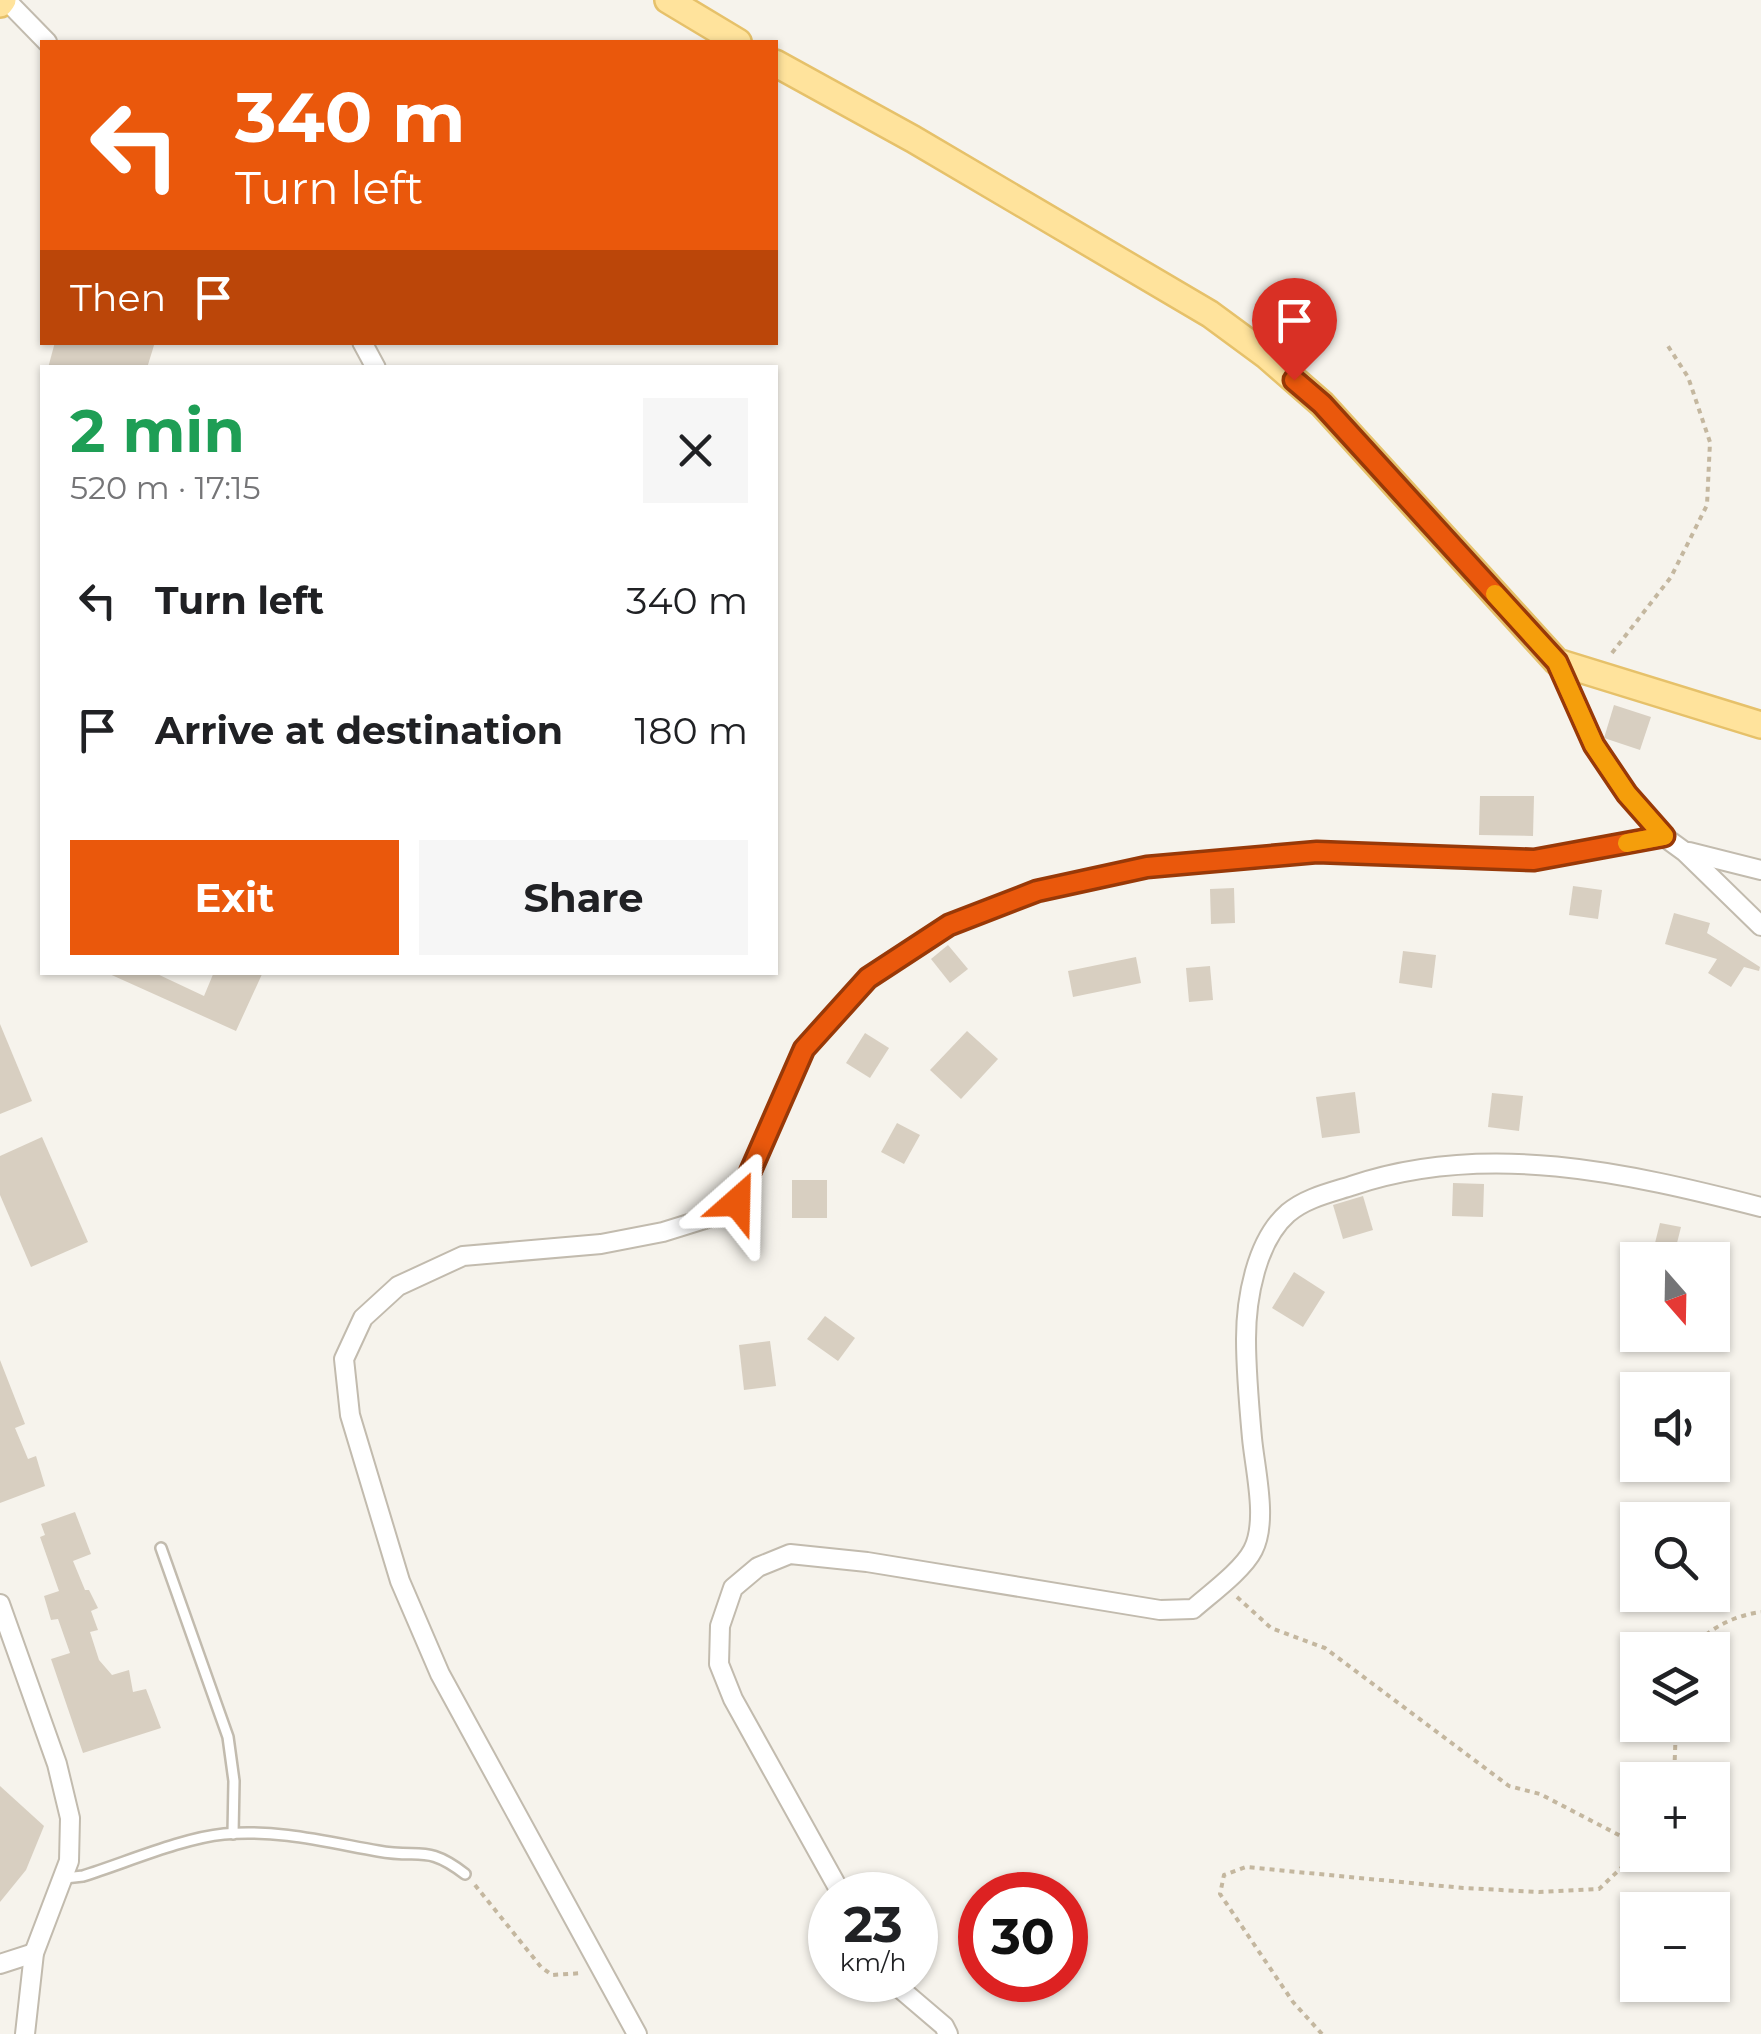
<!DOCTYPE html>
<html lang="en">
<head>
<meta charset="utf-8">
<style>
  :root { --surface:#fff; --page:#f6f6f6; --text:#202124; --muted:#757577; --accent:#ea580c }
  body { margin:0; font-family:Montserrat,sans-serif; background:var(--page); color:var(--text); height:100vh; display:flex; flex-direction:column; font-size:38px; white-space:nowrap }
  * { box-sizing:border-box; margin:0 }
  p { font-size:32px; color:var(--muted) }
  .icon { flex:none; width:55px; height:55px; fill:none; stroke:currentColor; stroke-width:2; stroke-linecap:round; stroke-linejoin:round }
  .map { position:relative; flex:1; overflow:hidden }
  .side { position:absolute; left:40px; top:365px; width:738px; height:610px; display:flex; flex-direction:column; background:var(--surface); border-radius:0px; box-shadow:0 2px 8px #0004 }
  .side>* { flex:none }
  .hud { position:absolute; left:40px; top:40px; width:738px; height:305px; border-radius:0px; box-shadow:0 2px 8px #0004; background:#ea580c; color:#fff; overflow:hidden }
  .needle { width:65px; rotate:160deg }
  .fabs { position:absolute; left:1620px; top:1242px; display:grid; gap:20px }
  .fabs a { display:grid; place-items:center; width:110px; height:110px; border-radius:0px; background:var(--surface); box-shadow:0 2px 8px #0004; font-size:50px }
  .speed { position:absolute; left:808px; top:1872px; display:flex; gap:20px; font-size:50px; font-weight:700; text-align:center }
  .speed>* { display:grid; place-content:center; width:130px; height:130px; border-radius:50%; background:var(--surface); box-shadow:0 2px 8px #0004; line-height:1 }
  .speed small { font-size:25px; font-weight:400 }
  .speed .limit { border:15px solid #d22; background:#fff; color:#111 }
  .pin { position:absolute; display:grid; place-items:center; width:85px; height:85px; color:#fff; margin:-102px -42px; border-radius:50% 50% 50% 0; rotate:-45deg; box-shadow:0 0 10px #0007 }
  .pin .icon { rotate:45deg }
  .me { position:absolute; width:110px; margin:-55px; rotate:25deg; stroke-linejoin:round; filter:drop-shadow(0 0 8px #0008) }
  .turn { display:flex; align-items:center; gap:35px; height:210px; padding:0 30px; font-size:45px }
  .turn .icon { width:130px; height:130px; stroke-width:2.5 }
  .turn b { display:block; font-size:70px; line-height:85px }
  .then { display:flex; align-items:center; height:95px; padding:0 30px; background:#0003; gap:20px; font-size:38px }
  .round { display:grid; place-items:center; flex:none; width:105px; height:105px; border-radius:0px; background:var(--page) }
  .head { display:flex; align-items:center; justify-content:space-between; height:170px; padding:0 30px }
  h1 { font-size:60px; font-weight:700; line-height:75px; color:#1e9e55 }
  .cta { display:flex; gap:20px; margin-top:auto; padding:20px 30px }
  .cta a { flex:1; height:115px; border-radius:0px; background:var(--accent); color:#fff; font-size:40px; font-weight:700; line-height:115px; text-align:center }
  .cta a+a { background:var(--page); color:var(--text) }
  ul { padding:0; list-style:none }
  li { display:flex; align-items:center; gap:30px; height:130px; padding:0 30px }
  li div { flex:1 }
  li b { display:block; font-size:38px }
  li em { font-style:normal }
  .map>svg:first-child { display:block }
</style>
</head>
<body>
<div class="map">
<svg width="1761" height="2034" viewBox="0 0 1761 2034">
  <rect width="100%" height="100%" fill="#f6f3ec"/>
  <g fill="#d8cfc1">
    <polygon points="55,342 155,342 147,368 48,368"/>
    <polygon points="1614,705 1651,717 1640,750 1604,738"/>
    <polygon points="1480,796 1534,796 1533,836 1479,835"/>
    <polygon points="1573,886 1602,890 1598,919 1569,915"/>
    <polygon points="1234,888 1235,923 1211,924 1210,889"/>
    <polygon points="1674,913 1710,923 1707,933 1760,967 1759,971 1744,967 1731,987 1708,973 1717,959 1665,944"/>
    <polygon points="948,945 968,969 950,983 931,959"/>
    <polygon points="1403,951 1436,955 1432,988 1399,983"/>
    <polygon points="1136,957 1141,983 1073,997 1068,971"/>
    <polygon points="1210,966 1213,1000 1189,1002 1186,968"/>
    <polygon points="105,972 153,972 204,996 214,972 263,972 236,1031"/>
    <polygon points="0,1024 32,1101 0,1114"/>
    <polygon points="967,1031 998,1059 961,1099 930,1070"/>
    <polygon points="865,1033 889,1048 870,1078 846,1063"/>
    <polygon points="1355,1092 1360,1133 1322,1138 1316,1097"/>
    <polygon points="1492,1093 1523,1096 1519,1131 1488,1127"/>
    <polygon points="897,1123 920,1135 904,1164 881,1152"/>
    <polygon points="42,1137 88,1242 31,1267 0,1195 0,1156"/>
    <rect x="792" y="1180" width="35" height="38"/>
    <polygon points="1453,1183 1484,1184 1483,1217 1452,1216"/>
    <polygon points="1363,1196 1373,1230 1343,1239 1333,1205"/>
    <polygon points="1660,1223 1681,1227 1675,1251 1654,1247"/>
    <polygon points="1294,1272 1325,1292 1303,1327 1272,1308"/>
    <polygon points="825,1316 855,1338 838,1361 807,1339"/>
    <polygon points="770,1341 776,1386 744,1390 739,1345"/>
    <polygon points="0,1360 25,1424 15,1428 28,1459 36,1456 45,1486 0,1503"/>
    <polygon points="75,1512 91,1554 73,1561 85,1590 89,1590 98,1608 91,1611 98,1630 90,1632 99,1660 112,1675 129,1670 133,1692 146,1689 161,1728 83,1753 51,1659 70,1653 58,1619 51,1620 44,1596 59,1591 40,1537 45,1535 41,1524"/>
    <polygon points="0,1786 44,1826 26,1870 0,1902"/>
  </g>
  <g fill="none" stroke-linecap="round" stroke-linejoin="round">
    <g stroke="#c2bbae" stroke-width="14">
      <g id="lane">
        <polyline points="161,1548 228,1737 234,1781 233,1834"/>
        <path d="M65,1878L83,1876C125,1863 182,1838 224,1834C277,1829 327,1842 378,1851C421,1859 426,1844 465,1874"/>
      </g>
    </g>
    <g stroke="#c2bbae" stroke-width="22">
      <g id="street">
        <polyline points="6,0 47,42"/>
        <polyline points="362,342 376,368"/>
        <polyline points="1557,662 1594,745 1627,794 1663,836 1685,852 1761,926"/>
        <polyline points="1689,852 1761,870"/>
        <polyline points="0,1604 57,1764 70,1818 69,1861 34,1953 25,2034"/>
        <path d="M842,1895L733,1699L719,1664L720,1626L733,1588L758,1567L790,1554L867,1562L1160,1610L1193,1609C1210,1594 1243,1570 1253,1550C1268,1521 1255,1470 1252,1438C1249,1405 1246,1372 1246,1339C1246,1299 1256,1241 1288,1213C1306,1198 1329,1193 1351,1186C1485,1140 1628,1173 1761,1207"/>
        <polyline points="0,1964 34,1953"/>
        <polyline points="890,1980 944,2026 948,2034"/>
        <polyline points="637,2034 440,1674 400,1581 350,1415 344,1359 363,1318 398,1286 463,1256 601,1244 663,1232 708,1218 737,1202 804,1049 868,978 949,925 1037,891 1147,867 1317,852 1534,860 1663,836"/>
      </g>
    </g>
    <g stroke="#e6c16a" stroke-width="30">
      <g id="primary">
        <polyline points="668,0 738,42"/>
        <polyline points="0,4 3,0"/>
        <polyline points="775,63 913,139 1210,314 1267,356 1322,404 1557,662 1761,725"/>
      </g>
    </g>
    <g stroke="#c4b79f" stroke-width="4" stroke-dasharray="5 5" stroke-linecap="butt">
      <polyline points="1612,653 1671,577 1707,505 1710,442 1688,377 1666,343"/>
      <polyline points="1237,1597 1271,1628 1325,1648 1509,1786 1540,1794 1638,1845"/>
      <path d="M1693,1650C1706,1628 1737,1615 1761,1612"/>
      <polyline points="1674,1780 1676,1725"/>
      <polyline points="475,1885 541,1967 552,1975 583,1973"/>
      <polyline points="1322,2034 1293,2002 1220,1894 1224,1875 1246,1867 1463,1888 1539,1892 1599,1889 1638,1852"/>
    </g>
    <use href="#lane" stroke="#fff" stroke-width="9"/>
    <use href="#street" stroke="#fff" stroke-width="18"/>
    <use href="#primary" stroke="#ffe39c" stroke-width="25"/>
  </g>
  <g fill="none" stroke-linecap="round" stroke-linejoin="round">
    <g stroke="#983908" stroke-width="25">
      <polyline id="route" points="737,1202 804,1049 868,978 949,925 1037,891 1147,867 1317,852 1534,860 1664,836 1627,794 1594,745 1557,662 1322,404 1294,380"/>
    </g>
    <use href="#route" stroke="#ea580c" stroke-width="18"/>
    <polyline stroke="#f59e0b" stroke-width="18" points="1495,594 1557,662 1594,745 1627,794 1664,836 1627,843"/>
  </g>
</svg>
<div class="fabs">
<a><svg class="needle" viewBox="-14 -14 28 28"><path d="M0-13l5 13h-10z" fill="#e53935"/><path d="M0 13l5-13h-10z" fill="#757577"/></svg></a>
<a><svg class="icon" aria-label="sound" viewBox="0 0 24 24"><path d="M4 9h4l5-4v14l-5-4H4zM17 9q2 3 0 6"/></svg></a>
<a><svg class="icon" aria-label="search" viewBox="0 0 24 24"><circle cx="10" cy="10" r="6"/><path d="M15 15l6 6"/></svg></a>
<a><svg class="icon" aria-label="layers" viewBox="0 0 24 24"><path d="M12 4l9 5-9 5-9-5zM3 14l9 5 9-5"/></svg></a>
<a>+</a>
<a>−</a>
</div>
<div class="speed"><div>23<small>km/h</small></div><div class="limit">30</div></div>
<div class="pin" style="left:1294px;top:380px;background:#d93025"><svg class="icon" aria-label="arrive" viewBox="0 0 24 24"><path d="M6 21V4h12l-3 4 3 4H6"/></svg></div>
<svg class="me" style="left:737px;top:1202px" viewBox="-20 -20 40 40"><path d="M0-17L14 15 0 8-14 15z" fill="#ea580c" stroke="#fff" stroke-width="4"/></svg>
<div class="hud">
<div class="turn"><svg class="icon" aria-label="left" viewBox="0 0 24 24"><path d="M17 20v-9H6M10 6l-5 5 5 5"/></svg><div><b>340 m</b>Turn left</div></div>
<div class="then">Then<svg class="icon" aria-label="arrive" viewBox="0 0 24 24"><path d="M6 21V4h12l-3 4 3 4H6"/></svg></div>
</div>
<section class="side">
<div class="head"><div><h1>2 min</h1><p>520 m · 17:15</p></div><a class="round"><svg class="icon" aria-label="close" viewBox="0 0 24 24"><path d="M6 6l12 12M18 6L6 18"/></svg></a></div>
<ul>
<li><svg class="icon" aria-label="left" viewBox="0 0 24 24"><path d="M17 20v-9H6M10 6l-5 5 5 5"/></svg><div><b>Turn left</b></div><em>340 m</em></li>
<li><svg class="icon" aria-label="arrive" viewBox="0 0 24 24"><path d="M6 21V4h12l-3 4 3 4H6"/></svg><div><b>Arrive at destination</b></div><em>180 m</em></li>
</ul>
<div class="cta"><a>Exit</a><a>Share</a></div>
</section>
</div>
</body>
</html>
